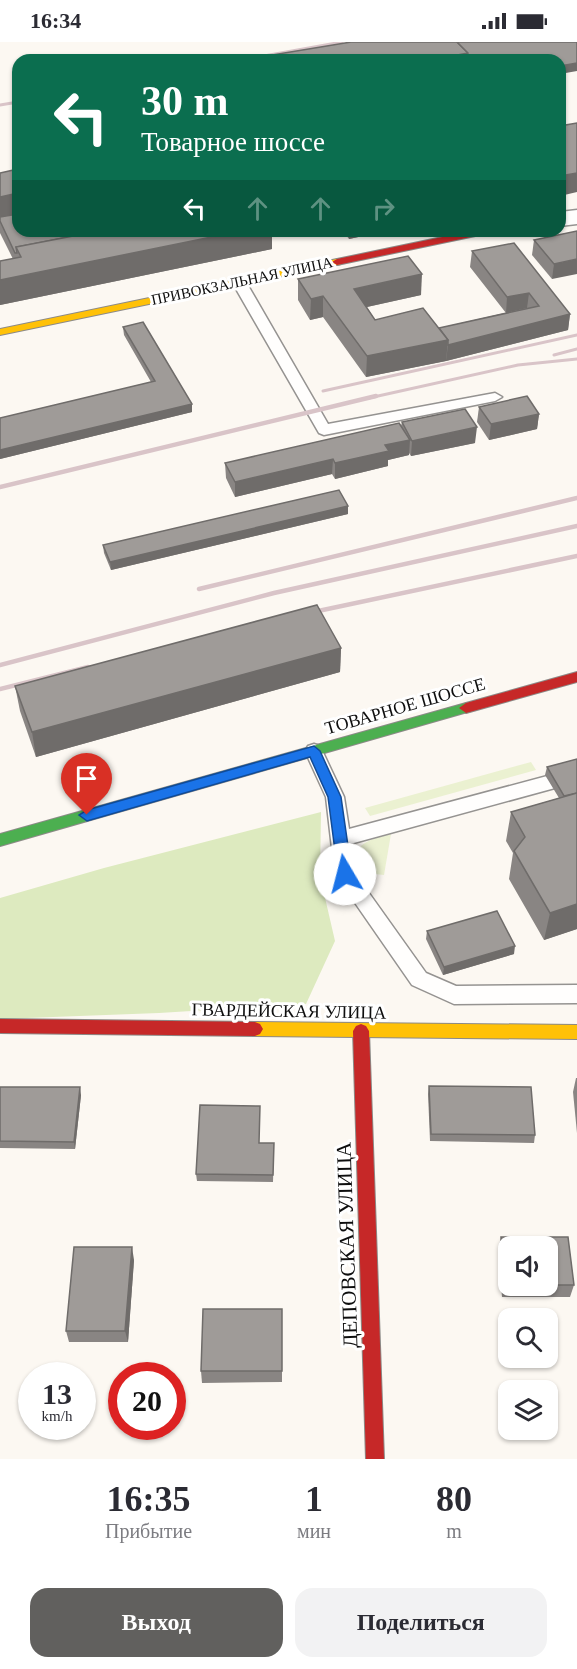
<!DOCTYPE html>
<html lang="ru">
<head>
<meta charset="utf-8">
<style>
  :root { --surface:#fff; --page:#f2f2f3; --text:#2b2b33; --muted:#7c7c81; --accent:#61605e }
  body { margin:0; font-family:"Times New Roman",serif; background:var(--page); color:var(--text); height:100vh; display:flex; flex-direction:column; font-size:22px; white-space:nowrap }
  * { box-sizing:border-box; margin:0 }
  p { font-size:20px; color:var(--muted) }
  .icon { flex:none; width:33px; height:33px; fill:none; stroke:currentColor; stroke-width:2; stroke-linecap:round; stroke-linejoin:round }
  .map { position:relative; height:1417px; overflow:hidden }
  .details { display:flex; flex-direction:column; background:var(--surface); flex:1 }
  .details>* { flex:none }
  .hud { position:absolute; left:12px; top:12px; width:554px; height:183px; border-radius:18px; box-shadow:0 2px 4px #0004; background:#0b6e4f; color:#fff; overflow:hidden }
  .fabs { position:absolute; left:498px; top:1194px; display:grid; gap:12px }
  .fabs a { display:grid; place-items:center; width:60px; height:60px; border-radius:12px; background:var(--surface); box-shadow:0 2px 4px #0004; font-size:30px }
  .speed { position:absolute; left:18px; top:1320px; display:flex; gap:12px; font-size:30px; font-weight:700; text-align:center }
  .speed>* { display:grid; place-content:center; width:78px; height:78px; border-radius:50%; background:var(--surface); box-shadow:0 2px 4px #0004; line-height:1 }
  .speed small { font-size:15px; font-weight:400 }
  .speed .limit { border:9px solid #d22; background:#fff; color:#111 }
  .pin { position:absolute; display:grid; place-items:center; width:51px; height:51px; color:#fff; margin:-62px -26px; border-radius:50% 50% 50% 0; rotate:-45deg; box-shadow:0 0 6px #0007 }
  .pin .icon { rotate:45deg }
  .me { position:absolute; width:66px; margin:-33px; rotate:352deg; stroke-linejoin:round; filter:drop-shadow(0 0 4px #0008) }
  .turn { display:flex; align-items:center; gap:21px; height:126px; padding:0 30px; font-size:27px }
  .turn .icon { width:78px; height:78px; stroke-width:2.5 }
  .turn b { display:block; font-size:42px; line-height:51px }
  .lanes { display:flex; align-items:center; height:57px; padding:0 30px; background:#0003; justify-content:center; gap:30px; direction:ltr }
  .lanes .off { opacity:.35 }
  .eta { display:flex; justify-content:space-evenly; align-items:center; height:102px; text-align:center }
  .eta b { font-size:36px; font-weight:600; line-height:42px }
  .action { display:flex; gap:12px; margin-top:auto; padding:12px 30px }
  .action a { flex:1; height:69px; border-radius:18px; background:var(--accent); color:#fff; font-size:24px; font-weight:600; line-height:69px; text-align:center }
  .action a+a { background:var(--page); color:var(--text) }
  .status { display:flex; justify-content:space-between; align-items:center; height:42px; padding:0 30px; background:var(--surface); direction:ltr }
  .status svg { height:16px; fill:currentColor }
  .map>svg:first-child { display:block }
</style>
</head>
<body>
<div class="status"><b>16:34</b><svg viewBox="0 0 49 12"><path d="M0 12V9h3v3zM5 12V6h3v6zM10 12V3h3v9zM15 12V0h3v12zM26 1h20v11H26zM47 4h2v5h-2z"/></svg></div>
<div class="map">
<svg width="577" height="1417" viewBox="0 0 577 1417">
  <rect width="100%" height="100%" fill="#fcf8f2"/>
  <g fill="#ebf1d1">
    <polygon points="531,720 536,728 370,774 365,766"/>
    <path d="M391,792L384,833L365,831L353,818C358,799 373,797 391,792Z"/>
  </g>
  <polygon fill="#ddeabf" points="321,770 320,834 335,899 306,962 159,971 0,977 0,856 104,826"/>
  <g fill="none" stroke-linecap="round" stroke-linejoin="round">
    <g stroke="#959391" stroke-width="3">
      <g id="lane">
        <polygon points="239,236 246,240 328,382 495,351 502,355 495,359 324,393 319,391 232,240"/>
        <polygon points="314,702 320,704 344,755 349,787 577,726 577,740 350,802 354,830 426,931 456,944 577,943 577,961 454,962 412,943 335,832 326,755 305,709 308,704"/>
      </g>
    </g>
    <g stroke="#959391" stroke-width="3">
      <polygon id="street" points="577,168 577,182 560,184 560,170"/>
    </g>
    <g stroke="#8c8a87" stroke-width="2">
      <polygon id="fast" points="466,661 471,663 473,666 471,669 0,804 0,792"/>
    </g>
    <g stroke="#8c8a87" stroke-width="2">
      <g id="slow">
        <polygon points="337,217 341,218 341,222 0,293 0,287"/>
        <polygon points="255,980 577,983 577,997 255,994 250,992 247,987 250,982"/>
      </g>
    </g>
    <g stroke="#8c8a87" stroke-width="2">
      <g id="jam">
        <polygon points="471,189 490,189 485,192 337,223 332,220 337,217"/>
        <polygon points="577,630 577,640 466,671 459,666 466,661"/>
        <polygon points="0,977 255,980 260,982 263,987 260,992 255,994 0,991"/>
        <polygon points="361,982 366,984 369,989 384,1417 366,1417 353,989 356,984"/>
      </g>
    </g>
    <use href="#lane" fill="#fffefd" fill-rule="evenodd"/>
    <use href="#street" fill="#fffefd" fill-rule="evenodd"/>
    <use href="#fast" fill="#4caf50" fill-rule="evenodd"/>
    <use href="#slow" fill="#ffc107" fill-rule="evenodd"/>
    <use href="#jam" fill="#c62828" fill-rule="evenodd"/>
    <g stroke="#d9c4c8" stroke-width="3">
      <polyline points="242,18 342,0"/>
      <polyline points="0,63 18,60"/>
      <polyline points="554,313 577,307"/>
      <polyline points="323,349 577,293"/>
      <polyline points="369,356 518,323 577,317"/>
    </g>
    <g stroke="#d9c4c8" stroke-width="4.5">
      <polyline points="0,445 376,354"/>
      <polyline points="199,547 577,456"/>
      <polyline points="304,572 577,514"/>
      <polyline points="0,623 274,551 577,484"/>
      <polyline points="0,647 88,625"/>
    </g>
  </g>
  <g fill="#898583" fill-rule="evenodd">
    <polygon points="0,131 74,194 99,189 272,189 272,207 0,263 0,219 13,217 0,191"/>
    <polygon points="343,189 386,189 349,197"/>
    <polygon points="577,189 552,237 532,213 534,198"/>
    <polygon points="472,209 570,272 568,288 446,319 366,335 323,275 310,278 298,258 298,237 421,253 367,265 375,278 439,286 527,266 506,271 470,225"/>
    <polygon points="123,285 192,370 0,417 0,376 151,340 124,293"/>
    <polygon points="479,365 539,372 537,387 489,398 477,380"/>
    <polygon points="402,380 475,401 411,414 409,411 409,413 388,418 388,424 335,437 332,432 235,455 226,436 225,421 401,384"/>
    <polygon points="348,464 348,472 111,528 104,511 103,503"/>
    <polygon points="341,606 340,630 36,715 20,669 15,644"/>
    <polygon points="577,717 577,887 544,898 509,837 513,811 506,799 511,770 559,756 545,733 547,725"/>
    <polygon points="427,889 514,912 443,933 426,897"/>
    <polygon points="576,1036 577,1036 577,1091 573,1050"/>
    <polygon points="429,1044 535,1093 534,1101 430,1099 428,1052"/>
    <polygon points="0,1045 81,1053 75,1107 0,1106"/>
    <polygon points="259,1101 274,1101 273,1140 197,1139 196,1132"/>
    <path d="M501,1195H568L574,1243L570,1255H502L498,1207ZM508,1204H548V1244H508Z"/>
    <polygon points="134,1218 128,1300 69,1300 66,1289"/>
    <polygon points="282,1267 282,1340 202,1341 201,1329"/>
  </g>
  <g fill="#6f6c6a">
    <polygon points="468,11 467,18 431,18"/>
    <polygon points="577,21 577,29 560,32 560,24"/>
    <polygon points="577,131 577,150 560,154 560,134"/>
    <polygon points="18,151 18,176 0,180 0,155"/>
    <polygon points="241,189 272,189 272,207 0,263 0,238"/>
    <polygon points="350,189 386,189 349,197"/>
    <polygon points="577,217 577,232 552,237 554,222"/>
    <polygon points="422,232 421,253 353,268 354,247"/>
    <polygon points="529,251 527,266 506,271 507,255"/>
    <polygon points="323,254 323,275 310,278 311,257"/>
    <polygon points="570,272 568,288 446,319 448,303"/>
    <polygon points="448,298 446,319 366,335 367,314"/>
    <polygon points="192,362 192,370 0,417 0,408"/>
    <polygon points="539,372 537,387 489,398 491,382"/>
    <polygon points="477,385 475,401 411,414 412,399"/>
    <polygon points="410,398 409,413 388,418 388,424 335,437 335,421 385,403"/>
    <polygon points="333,417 332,432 235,455 235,440"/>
    <polygon points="348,464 348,472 111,528 110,520"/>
    <polygon points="341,606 340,630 36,715 32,690"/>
    <polygon points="577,862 577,887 544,898 550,871"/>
    <polygon points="515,904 514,912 443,933 444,925"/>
    <polygon points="80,1045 81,1053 75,1107 74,1100"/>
    <polygon points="132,1205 134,1218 128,1300 125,1289"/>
  </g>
  <g fill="#9f9b98" stroke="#6f6c6a" stroke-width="1.5">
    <polygon points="351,0 457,0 468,11 431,18 242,18"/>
    <polygon points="457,0 577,0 577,21 560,24 560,18 467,18 468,11"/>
    <polygon points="577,81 577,131 560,134 560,84"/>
    <polygon points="18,127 18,151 0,155 0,131"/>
    <polygon points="18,172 18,189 72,189 74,194 16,205 17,211 15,211 0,179 0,175"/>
    <polygon points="99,189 241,189 0,238 0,219 21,215 16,205"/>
    <polygon points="577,189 577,217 554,222 534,198"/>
    <polygon points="514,201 570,272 448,303 448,298 439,286 539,264 529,251 507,255 472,209"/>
    <polygon points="408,214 422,232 354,247 375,278 423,266 448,298 367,314 323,254 311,257 298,237"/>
    <polygon points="143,280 192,362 0,408 0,376 155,339 123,285"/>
    <polygon points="527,354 539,372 491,382 479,365"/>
    <polygon points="465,367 477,385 412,399 402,380"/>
    <polygon points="399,381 410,398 385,403 389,409 335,421 333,417 235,440 225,421"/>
    <polygon points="339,448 348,464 110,520 103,503"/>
    <polygon points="317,563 341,606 32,690 15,644"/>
    <polygon points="577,717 577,751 564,754 547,725"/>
    <polygon points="577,751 577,862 550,871 514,809 525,795 511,770"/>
    <polygon points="497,869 515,904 444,925 427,889"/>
    <polygon points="429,1044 531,1045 535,1093 431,1092"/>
    <polygon points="0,1045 80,1045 74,1100 0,1099"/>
    <polygon points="200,1063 260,1064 259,1101 274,1101 273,1133 196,1132"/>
    <polygon points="501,1195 568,1195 574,1243 548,1243 548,1204 508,1204 508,1243 505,1243"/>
    <polygon points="74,1205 132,1205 125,1289 66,1289"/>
    <polygon points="203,1267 282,1267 282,1329 201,1329"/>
  </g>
  <polygon fill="#1a73e8" stroke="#114b97" stroke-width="1.5" points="314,704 320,709 341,755 352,832 350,836 340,836 338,832 328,755 310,715 87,779 79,773 87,768"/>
  <g text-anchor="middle" stroke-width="6" stroke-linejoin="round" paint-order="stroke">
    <g font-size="15" fill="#0e0e0e" stroke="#fff">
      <text transform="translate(242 239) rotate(-12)" y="5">ПРИВОКЗАЛЬНАЯ УЛИЦА</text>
    </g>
    <g font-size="18" fill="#0e0e0e" stroke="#fff">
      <text transform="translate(405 664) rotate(-16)" y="6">ТОВАРНОЕ ШОССЕ</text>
      <text transform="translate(289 969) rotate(1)" y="6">ГВАРДЕЙСКАЯ УЛИЦА</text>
    </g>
    <g font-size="21" fill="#0e0e0e" stroke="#fff">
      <text transform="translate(347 1203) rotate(-92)" y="7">ДЕПОВСКАЯ УЛИЦА</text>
    </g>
  </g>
</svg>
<div class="fabs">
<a><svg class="icon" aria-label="sound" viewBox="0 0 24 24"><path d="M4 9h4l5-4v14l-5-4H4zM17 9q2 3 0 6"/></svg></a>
<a><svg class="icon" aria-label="search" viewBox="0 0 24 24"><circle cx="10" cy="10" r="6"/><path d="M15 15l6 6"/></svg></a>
<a><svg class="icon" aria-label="layers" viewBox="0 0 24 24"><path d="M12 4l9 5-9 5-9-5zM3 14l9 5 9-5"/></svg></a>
</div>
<div class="speed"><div>13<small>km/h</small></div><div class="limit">20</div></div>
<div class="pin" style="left:87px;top:773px;background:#d93025"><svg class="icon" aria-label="arrive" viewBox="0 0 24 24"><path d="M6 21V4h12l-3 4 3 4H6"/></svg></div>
<svg class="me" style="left:345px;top:832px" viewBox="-20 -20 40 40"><circle r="19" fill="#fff"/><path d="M0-13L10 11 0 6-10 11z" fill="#1a73e8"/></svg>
<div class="hud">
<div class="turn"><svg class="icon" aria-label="left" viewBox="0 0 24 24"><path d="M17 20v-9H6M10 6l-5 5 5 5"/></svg><div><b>30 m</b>Товарное шоссе</div></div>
<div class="lanes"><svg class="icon" aria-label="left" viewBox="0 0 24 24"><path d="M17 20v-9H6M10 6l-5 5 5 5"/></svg><svg class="icon off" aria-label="ahead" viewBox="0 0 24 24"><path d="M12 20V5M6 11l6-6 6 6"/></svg><svg class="icon off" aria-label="ahead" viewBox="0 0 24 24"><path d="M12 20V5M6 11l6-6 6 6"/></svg><svg class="icon off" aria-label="right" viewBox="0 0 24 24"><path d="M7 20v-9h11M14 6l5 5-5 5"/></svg></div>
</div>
</div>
<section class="details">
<div class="eta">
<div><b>16:35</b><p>Прибытие</p></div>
<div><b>1</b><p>мин</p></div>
<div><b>80</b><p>m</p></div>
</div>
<div class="action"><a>Выход</a><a>Поделиться</a></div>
</section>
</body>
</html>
